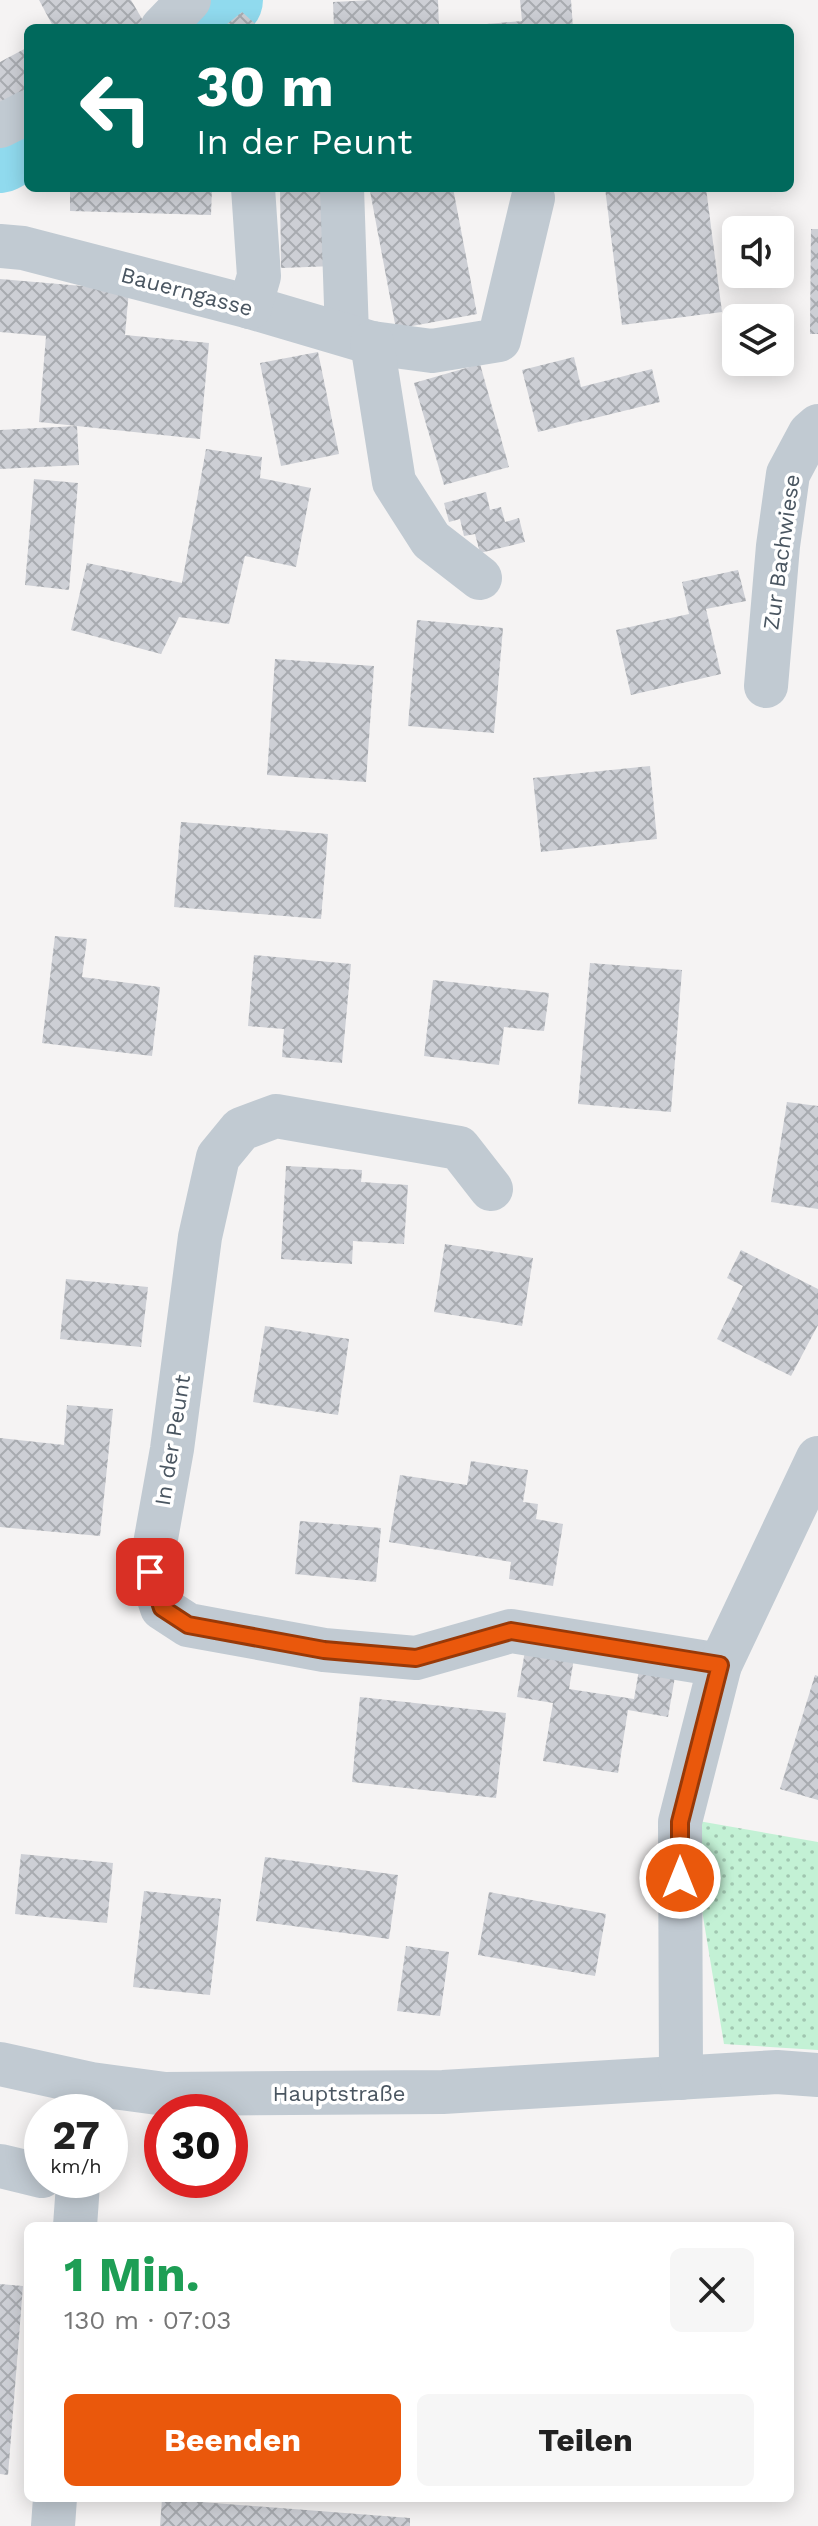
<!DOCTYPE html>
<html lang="de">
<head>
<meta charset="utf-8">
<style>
  :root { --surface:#fff; --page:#f6f6f6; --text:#222; --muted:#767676; --accent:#ea580c }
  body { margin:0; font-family:"Work Sans",sans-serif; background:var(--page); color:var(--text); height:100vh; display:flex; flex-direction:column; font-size:30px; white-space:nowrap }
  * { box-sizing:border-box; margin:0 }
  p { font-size:26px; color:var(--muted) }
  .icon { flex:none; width:44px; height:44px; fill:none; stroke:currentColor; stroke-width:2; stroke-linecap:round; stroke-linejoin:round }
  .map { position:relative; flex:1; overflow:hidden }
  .panel { position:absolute; left:24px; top:2222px; width:770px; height:280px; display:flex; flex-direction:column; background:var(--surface); border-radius:12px; box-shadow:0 4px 20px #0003 }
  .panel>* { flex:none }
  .guide { position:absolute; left:24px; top:24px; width:770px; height:168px; border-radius:12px; box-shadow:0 4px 20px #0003; background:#00695c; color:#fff; overflow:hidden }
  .tools { position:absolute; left:722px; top:216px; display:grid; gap:16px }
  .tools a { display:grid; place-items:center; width:72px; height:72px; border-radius:12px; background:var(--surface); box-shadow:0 4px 20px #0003; font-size:40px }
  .speed { position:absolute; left:24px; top:2094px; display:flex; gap:16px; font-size:40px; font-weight:700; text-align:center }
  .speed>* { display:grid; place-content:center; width:104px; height:104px; border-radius:50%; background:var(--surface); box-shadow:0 4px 20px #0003; line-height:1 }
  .speed small { font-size:20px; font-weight:400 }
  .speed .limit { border:12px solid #d22; background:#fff; color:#111 }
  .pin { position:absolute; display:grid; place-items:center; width:68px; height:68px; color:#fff; margin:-34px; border-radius:16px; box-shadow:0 4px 12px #0006 }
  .me { position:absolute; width:88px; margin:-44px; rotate:0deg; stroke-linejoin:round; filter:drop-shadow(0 0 6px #0008) }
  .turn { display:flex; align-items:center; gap:28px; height:168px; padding:0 40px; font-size:36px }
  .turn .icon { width:104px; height:104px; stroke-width:2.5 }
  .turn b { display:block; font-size:56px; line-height:68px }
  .round { display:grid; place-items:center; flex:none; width:84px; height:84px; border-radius:12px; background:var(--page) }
  .overview { display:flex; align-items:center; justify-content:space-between; height:136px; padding:0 40px }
  h1 { font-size:48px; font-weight:700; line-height:60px; color:#1e9e55 }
  .action { display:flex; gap:16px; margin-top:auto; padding:16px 40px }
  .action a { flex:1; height:92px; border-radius:12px; background:var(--accent); color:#fff; font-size:32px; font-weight:700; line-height:92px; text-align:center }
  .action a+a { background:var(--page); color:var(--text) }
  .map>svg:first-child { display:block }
</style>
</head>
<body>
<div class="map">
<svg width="818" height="2526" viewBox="0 0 818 2526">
  <defs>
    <pattern id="grass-dots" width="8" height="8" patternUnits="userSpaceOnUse" patternTransform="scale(2)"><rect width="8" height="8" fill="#c3f1d5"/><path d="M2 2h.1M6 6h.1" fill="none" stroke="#a0c6b0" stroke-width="1.8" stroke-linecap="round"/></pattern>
    <pattern id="building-cross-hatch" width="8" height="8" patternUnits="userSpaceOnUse" patternTransform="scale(2)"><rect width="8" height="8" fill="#cdcfd5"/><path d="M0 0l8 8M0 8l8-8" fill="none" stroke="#a8abb0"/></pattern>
  </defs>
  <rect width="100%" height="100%" fill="#f5f3f3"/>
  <polygon fill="url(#grass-dots)" points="687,1819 818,1842 818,2050 724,2044"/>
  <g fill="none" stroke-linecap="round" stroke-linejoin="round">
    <g stroke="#90daee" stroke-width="76">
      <polyline points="198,28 225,0"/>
      <polyline points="0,155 28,140"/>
    </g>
  </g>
  <g fill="url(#building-cross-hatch)">
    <polygon points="39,0 131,0 145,24 139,28 54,28"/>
    <polygon points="372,0 438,0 439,28 334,28 333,2"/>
    <polygon points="520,0 571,0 573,28 476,28 475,25 522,21"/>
    <polygon points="242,12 260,28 222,28"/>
    <polygon points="28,47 28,94 0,105 0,62"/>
    <polygon points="70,188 212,188 211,215 70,211"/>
    <polygon points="280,188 332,188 335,266 281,268"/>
    <polygon points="385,188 453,188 477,314 396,329 370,191"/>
    <polygon points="605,188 706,188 722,312 622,325"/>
    <polygon points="811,229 818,229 818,334 810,334"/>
    <polygon points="0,279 129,290 125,335 209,343 200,439 77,426 79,465 0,469 0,430 77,426 39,422 46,336 0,332"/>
    <polygon points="318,352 339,454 281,466 260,363"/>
    <polygon points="574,357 581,387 652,369 660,402 538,432 522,370"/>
    <polygon points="480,364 509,467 444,485 414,383"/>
    <polygon points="206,449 262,457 260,478 311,488 296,567 245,556 229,624 179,617 161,654 71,630 87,563 182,583"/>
    <polygon points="34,479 78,483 69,590 25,585"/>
    <polygon points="486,492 490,510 501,507 505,522 519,518 525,542 480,553 475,534 464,536 460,519 449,522 444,503"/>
    <polygon points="738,570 746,601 706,609 721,674 631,695 616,630 689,614 682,582"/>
    <polygon points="417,620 503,628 494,733 408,726"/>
    <polygon points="275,659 374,666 366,782 267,775"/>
    <polygon points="650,766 657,839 541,852 533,778"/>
    <polygon points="181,822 328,834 321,919 174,907"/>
    <polygon points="55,936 87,939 82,977 160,987 152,1056 42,1043"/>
    <polygon points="254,955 351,964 342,1063 282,1057 284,1029 248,1026"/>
    <polygon points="590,963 682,970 671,1112 578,1104"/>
    <polygon points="433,980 549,993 544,1031 504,1027 499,1065 424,1056"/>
    <polygon points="787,1102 818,1106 818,1209 771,1202"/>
    <polygon points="286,1166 362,1170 361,1182 408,1185 404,1244 353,1241 352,1264 281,1259"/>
    <polygon points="445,1244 533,1258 522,1326 434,1312"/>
    <polygon points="741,1250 818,1289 818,1325 791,1376 717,1339 743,1286 727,1278"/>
    <polygon points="66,1279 148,1287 141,1347 60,1339"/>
    <polygon points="265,1326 349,1339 338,1415 253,1402"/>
    <polygon points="67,1405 113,1409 100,1536 0,1527 0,1438 64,1445"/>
    <polygon points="471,1461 528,1470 523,1502 538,1504 536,1519 563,1524 553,1586 509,1579 511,1562 389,1542 400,1475 467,1485"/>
    <polygon points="300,1521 381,1528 376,1582 295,1574"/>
    <polygon points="525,1651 574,1658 569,1689 634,1699 640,1664 676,1671 668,1717 628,1710 618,1773 543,1761 553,1703 517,1697"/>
    <polygon points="815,1675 818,1676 818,1800 780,1789"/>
    <polygon points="360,1697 506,1713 496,1798 352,1782"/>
    <polygon points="21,1854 113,1863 107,1923 15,1914"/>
    <polygon points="265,1857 398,1875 389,1939 256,1921"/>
    <polygon points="144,1891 221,1899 210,1995 133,1987"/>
    <polygon points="489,1892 606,1914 595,1976 478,1955"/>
    <polygon points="406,1946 449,1952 440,2016 397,2011"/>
    <polygon points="0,2284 23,2286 8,2475 0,2474"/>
    <polygon points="162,2499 410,2518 410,2526 160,2526"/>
  </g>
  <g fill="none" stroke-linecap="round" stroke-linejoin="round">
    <g stroke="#c1cad2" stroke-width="44">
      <polyline points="162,28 189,0"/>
      <polyline points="0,126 28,112"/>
      <polyline points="342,188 347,334"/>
      <polyline points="0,246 23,248 250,307 372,343 432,351 499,340 533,198"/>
      <polyline points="250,307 259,276 253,188"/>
      <polyline points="372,343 394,482 431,540 480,578"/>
      <polyline points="766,686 778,546 788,474 810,433 818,426"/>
      <polyline points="491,1189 459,1148 276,1116 241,1129 218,1157 200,1237 172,1449 150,1572 162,1608 188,1625 324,1650 416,1658 511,1631 720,1665"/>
      <polyline points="0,2064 91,2084 165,2094 443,2092 777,2072 818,2075"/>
      <polyline points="681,2078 680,1822 720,1665 818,1458"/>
      <polyline points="0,2166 42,2176"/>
      <polyline points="75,2226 78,2184"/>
      <polyline points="53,2526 55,2498"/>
    </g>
  </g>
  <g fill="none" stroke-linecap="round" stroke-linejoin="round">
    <g stroke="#983908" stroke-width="20">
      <polyline id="route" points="150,1572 162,1608 188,1625 324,1650 416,1658 511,1631 720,1665 680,1822 680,1878"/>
    </g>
    <use href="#route" stroke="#ea580c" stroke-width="14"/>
  </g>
  <g text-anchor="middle" stroke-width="7" stroke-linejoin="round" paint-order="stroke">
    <g font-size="22" fill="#4a5661" stroke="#fff">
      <text transform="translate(187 291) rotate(15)" y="8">Bauerngasse</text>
      <text transform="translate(781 552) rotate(-82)" y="8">Zur Bachwiese</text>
      <text transform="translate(172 1440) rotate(-81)" y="8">In der Peunt</text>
      <text x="339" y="2101">Hauptstraße</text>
    </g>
  </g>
</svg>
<div class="tools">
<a><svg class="icon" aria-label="sound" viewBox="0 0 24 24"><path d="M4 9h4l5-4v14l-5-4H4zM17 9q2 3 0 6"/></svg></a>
<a><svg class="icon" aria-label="layers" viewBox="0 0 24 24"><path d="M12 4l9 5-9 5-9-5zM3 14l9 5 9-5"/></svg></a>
</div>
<div class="speed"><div>27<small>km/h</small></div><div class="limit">30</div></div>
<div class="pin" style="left:150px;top:1572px;background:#d93025"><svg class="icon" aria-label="arrive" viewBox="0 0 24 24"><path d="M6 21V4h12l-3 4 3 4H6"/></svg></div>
<svg class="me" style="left:680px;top:1878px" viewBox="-20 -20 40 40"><circle r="17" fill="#ea580c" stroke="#fff" stroke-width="3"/><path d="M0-11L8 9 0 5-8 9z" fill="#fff"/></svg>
<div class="guide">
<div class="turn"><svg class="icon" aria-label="left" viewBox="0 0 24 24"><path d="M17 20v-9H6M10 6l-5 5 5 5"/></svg><div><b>30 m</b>In der Peunt</div></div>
</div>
<section class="panel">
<div class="overview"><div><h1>1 Min.</h1><p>130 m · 07:03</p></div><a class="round"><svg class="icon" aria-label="close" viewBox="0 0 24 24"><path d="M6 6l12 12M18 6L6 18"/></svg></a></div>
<div class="action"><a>Beenden</a><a>Teilen</a></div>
</section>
</div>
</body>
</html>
